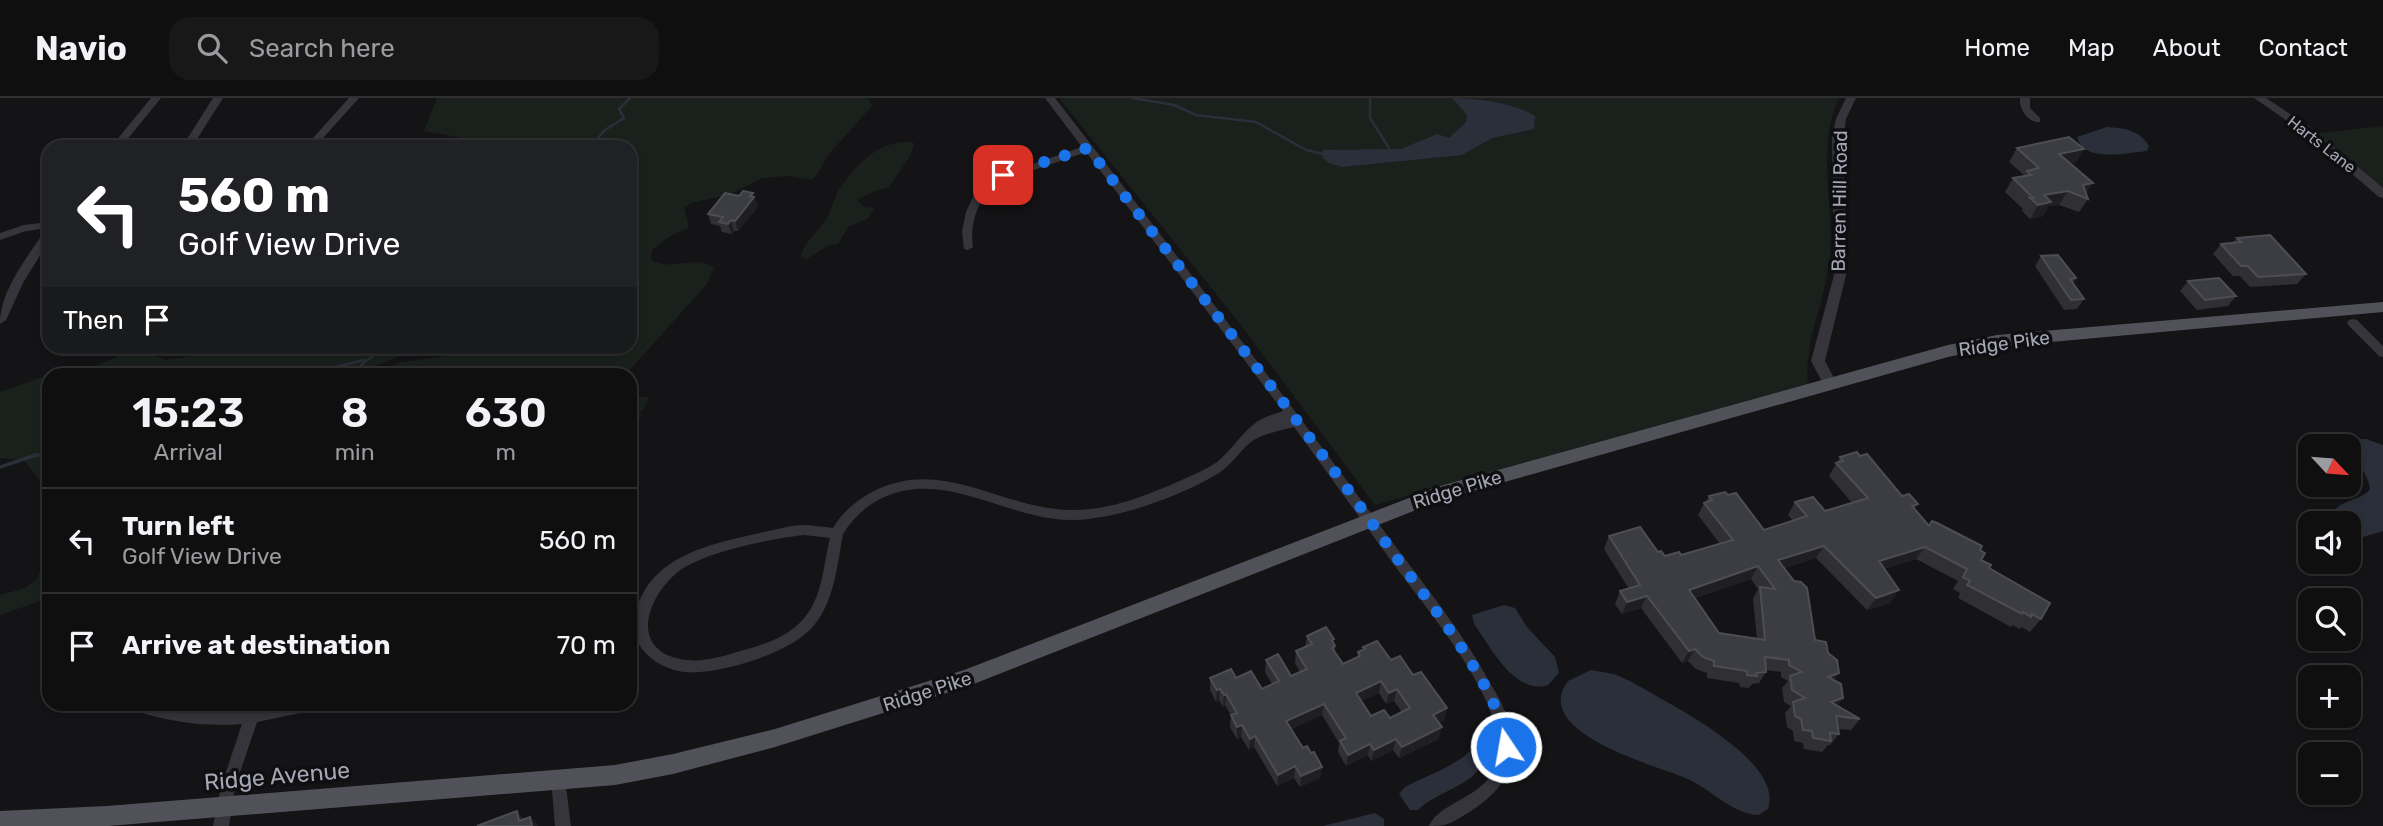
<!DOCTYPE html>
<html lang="en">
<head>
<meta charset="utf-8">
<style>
  :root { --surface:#0f0f10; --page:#181819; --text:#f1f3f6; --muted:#9b9c9f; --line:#2f2f30 }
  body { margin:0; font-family:Rubik,sans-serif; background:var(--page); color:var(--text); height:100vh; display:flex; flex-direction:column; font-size:26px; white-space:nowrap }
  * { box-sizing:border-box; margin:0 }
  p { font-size:23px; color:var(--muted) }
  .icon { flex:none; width:38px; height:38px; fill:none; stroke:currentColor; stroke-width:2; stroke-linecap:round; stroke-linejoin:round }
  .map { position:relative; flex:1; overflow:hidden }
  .sheet { position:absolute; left:42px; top:270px; width:595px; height:343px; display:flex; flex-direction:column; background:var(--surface); border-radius:21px; box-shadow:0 4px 10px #0003,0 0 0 2px var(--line) }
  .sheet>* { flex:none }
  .hud { position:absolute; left:42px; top:42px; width:595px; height:214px; border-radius:21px; box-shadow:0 4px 10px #0003,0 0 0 2px var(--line); background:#202124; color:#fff; overflow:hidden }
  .needle { width:46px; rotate:116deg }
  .tools { position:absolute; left:2298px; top:336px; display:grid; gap:14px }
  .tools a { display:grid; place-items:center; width:63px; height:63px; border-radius:14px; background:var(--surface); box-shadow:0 4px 10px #0003,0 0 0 2px var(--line); font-size:35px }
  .pin { position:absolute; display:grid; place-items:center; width:60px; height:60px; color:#fff; margin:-30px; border-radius:14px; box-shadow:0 4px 10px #0006 }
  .me { position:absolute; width:77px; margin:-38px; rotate:348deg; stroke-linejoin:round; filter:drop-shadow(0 0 5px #0008) }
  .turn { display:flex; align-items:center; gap:24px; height:147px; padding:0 21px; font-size:32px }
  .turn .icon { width:91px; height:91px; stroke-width:2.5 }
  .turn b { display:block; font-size:49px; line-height:60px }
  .then { display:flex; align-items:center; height:66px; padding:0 21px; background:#0003; gap:14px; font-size:26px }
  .eta { display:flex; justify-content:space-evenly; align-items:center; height:119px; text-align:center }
  .eta b { font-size:42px; font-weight:600; line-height:49px }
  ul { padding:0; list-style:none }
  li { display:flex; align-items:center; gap:21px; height:105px; padding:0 21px; border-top:2px solid var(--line) }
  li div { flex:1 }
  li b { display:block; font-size:26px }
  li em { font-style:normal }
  header { display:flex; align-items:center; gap:42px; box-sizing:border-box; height:98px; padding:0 35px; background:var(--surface); border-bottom:2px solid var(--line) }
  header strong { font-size:33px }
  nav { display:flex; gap:38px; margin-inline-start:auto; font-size:24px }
  .search { width:490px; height:63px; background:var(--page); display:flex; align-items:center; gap:18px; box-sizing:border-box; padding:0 24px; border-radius:21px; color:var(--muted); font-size:26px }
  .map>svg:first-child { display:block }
</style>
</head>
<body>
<header>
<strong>Navio</strong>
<div class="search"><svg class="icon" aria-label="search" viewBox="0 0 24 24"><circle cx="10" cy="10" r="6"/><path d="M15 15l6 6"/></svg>Search here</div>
<nav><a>Home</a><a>Map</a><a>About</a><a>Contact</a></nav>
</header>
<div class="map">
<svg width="2383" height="728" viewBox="0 0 2383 728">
  <rect width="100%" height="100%" fill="#141416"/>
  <g fill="#1a211c">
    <path d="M437,0H868L872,8L828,57L818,75L811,82L787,78L762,80L731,96L691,105L684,109L689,130L670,138L652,152L651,162C671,174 695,156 714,170L707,186L626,276H374L400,264L449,258L476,249L630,248V49H461L463,40L424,33Z"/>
    <path d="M1059,0H1839C1815,51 1836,110 1829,165C1824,206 1804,244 1808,286L1375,407L1241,227Z"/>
    <polygon points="2383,28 2383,91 2319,38 2320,35"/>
    <path d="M913,44L914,48L909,60L888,90L874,93L857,102L864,109L874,110L869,120L848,129L838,146L827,148L807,161L801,159C804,143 820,133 828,118C833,109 835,96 841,88C859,64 881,41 913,44Z"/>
    <polygon points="220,249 458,249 401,258 354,276 49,276 49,384 41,384 24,362 0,360 0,294 51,276 78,276 137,250 165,262 214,255"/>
    <polygon points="630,299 649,299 643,313 639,314 641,317 630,348"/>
    <polygon points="49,455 49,500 0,517 0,497 25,490 36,482"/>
  </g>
  <g fill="#2a2f3a">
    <path d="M1452,0C1476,0 1515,5 1535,18L1534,31L1492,40L1462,57L1342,69L1329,65L1322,59L1323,52L1401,51L1437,36L1449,40L1466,24L1467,17Z"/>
    <path d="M2107,29C2124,30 2140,32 2149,48L2147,53C2127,55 2083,65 2077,39Z"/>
    <path d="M2355,341H2366L2383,347V433L2363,439L2349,437L2348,425H2334C2327,401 2361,405 2370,391C2368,374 2353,362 2351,345Z"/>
    <path d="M1504,507L1515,510L1527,529L1555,559L1559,575L1548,587C1515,598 1490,548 1474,526L1472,517Z"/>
    <path d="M1591,572L1614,576L1630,583C1665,604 1785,661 1768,711L1759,717C1734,717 1710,691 1688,681C1658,668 1529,635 1568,583Z"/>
    <path d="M1482,638H1486C1491,689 1445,686 1418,712H1410L1399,696L1405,689C1433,674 1466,666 1482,638Z"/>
    <polygon points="1375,715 1384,721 1384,728 1323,728"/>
  </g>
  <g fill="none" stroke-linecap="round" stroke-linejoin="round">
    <g stroke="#2a2f3a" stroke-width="2.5">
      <polyline points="1133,0 1174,7 1196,17 1256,24 1306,52 1323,56"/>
      <polyline points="1370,0 1370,20 1389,50"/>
      <polyline points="590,49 605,32 624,20 619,11 630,0"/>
      <polyline points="308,276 364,262"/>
      <polyline points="370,276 369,271 361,268 362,266 386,248"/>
    </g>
    <polyline stroke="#2a2f3a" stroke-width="3.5" points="0,369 36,357 49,357"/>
    <g fill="#35353b" fill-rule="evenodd">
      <polygon points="151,0 161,0 121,49 111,49"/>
      <polygon points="213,0 223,0 192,49 182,49"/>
      <polygon points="349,0 359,0 315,49 305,49"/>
      <path d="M1045,0H1055C1169,147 1281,293 1390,441C1425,488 1462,533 1490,585C1498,598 1506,613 1510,628C1521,669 1501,694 1468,715C1450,725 1450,728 1429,728C1440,703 1485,700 1495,668C1500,655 1499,639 1495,626C1478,571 1429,514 1395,468C1361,422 1328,375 1294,329C1283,332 1263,336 1254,342C1243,348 1233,366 1219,375C1181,398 1119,421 1073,422C1008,423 946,370 882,400C866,408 853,420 843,436C837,467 835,501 815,526C795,554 718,578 684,574C669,572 652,564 643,552C632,539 633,522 638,507C655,458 710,446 755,436C770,433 786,428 802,427C812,427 823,429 833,430C843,413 858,401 876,392C945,359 1003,412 1072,412C1112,412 1148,397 1184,381C1195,376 1207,371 1217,364C1232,352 1242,334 1258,323C1266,318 1275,316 1283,313L1086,54L994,86C978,102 969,127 973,149L968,152L964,151L962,133L966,114L974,97L986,82L1082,49ZM804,437L830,440C824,464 823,491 810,512C796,535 772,544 748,551C726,557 703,566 680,561C624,549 652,489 685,469C714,452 770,441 804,437Z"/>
      <path d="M2020,0H2030V10L2040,20V24C2028,25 2019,12 2020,0Z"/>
      <polygon points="49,124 49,130 26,133 0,142 0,135 24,127"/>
      <path d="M49,131V143L24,183L6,222L0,226C0,192 28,159 45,132Z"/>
      <polygon points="2353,221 2357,222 2383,248 2383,259 2379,258 2349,228 2347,225 2349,222"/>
      <path d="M126,606C157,603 190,615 224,615C257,614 290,603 322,606L320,610L315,612L257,624L235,689L229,728H213L221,689L242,626C204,629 169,624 133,612L128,610Z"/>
      <polygon points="558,674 563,676 565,681 571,728 555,728 551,681 553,676"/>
    </g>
    <g fill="#35353b" fill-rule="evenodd">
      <polygon points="1846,0 1856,0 1846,21 1844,38 1846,177 1825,263 1837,286 1830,291 1825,289 1811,263 1834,177 1832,38 1836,21"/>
      <polygon points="2254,0 2266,0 2310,29 2383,90 2383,100 2379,99 2302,33"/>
    </g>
    <polygon fill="#51515a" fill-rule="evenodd" points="2383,204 2383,214 1997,249 1948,259 1444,401 966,589 775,649 673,676 615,687 108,728 0,728 0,713 107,708 615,667 673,656 775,631 964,572 1440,388 1948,247 1997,237"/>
  </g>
  <g fill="#303034" fill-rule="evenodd">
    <polygon points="2017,50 2084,51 2076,64 2070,66 2093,85 2086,95 2088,101 2079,114 2059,107 2049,108 2043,118 2030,121 2022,113 2023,111 2005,94 2013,80 2024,79 2024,77 2009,64"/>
    <polygon points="753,95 758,109 738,133 734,133 732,136 722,134 720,128 711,126 708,116 739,98"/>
    <polygon points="2237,140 2306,176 2297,186 2250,189 2240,178 2233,178 2213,156 2221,146 2232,145"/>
    <polygon points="2041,158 2076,180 2073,185 2084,201 2077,211 2064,212 2035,168"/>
    <polygon points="2188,183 2236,198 2228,208 2197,212 2180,193"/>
    <path d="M1840,359L1918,406L1914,411L1929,428L1980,452L1981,462L2041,521L2030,534L2021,529L2020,531L2012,527L2011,529L1958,500L1960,495L1953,491L1958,483L1916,461L1884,471L1890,505L1867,512L1816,460L1784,470L1815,542L1843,600L1837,608L1860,621L1851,632L1838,631L1839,636L1830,647H1828L1822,654L1804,651L1803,645L1794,643L1793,633L1787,629L1785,615L1791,608L1784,604L1782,590L1788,583L1781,579V574L1766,572V574L1759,585L1752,586L1749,590L1740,589L1739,585L1707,580V575L1696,571L1688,563L1682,565L1641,510L1622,516L1615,506L1620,493L1629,491L1604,451L1609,438L1658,454L1665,458L1681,457L1720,446L1698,417L1704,405L1706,404L1709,398L1764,432L1793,423L1788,417L1795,404L1825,413L1852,405L1829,378ZM1751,481L1758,491L1753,501L1757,541L1719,535L1695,500Z"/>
    <path d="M1307,538L1334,545L1335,548V554L1343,566L1357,559L1358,554L1363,552V549L1391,562L1413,577L1447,610L1444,622L1439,624V641L1399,660L1393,652L1371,663L1368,657L1346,668L1338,654L1339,645L1322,617L1291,631L1303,650L1311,655L1322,669L1320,680L1300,689L1294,680L1277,688L1254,649L1249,652L1241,639L1237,641L1230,629L1231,617L1225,607L1223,609L1219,602L1216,604L1210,592V580H1236L1262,591L1272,586L1265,574L1266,562L1291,578L1300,574L1295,565L1296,553L1305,549ZM1379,595L1386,606L1394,603L1402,614L1390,620L1371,618L1361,603Z"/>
  </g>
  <g fill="#1f1f22">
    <polygon points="2084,51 2076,64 2050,70 2059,56"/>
    <polygon points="2093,85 2084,98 2083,87"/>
    <polygon points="2068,93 2059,107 2049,108 2043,118 2030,121 2044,97"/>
    <polygon points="753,95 758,109 738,133 735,123"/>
    <polygon points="731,122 734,133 732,136 728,126"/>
    <polygon points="1824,448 1816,460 1771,475 1778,462"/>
    <polygon points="1925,449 1916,461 1870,476 1879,463"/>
    <polygon points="1758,468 1751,481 1682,504 1689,492"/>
    <polygon points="1899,492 1890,505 1867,512 1876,500"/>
    <polygon points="1647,498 1641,510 1622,516 1627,504"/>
    <polygon points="1695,551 1688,563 1682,565 1689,553"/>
    <polygon points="1839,575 1831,587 1828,579"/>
    <polygon points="1381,583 1379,595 1354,607 1356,595"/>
    <polygon points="1220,591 1219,602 1216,604 1217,592"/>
    <polygon points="1397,591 1394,603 1386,606 1389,595"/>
    <polygon points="1226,596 1225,607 1223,609 1224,597"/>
    <polygon points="1843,600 1834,612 1831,604"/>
    <polygon points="1324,606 1322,617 1285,634 1286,623"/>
    <polygon points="1447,610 1444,622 1430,628 1433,617"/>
    <polygon points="1242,627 1241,639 1237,641 1237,629"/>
    <polygon points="1442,629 1439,641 1399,660 1402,649"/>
    <polygon points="1255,638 1254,649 1249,652 1250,641"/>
    <polygon points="1396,641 1393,652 1371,663 1374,652"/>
    <polygon points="1370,646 1368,657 1346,668 1348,657"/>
    <polygon points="1295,668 1294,680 1277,688 1278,677"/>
    <polygon points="1322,669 1320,680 1300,689 1301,678"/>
    <polygon points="517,713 524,721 519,723"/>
    <polygon points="530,719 538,727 538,728 532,728"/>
  </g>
  <g fill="#3c3d42" stroke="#4d4d54" stroke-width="2" fill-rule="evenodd">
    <polygon points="2069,39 2084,51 2059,56 2093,85 2083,87 2088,101 2068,93 2044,97 2051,104 2038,107 2030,100 2033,100 2013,80 2031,77 2027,73 2039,70 2017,50"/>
    <polygon points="743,93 753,95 750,98 754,99 735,123 731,122 728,126 719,124 723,119 708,116 725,95 739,98"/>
    <polygon points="2270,137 2306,176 2258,179 2248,168 2241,168 2221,146 2241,144 2237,140"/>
    <polygon points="2058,157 2076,180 2070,181 2084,201 2071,202 2041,158"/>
    <polygon points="2219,180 2236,198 2205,202 2188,183"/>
    <path d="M1857,354L1860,358L1867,356L1902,398L1909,396L1918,406L1912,408L1929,428L1932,423L1937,425L1982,448L1980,452L1985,455L1981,462L1991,467L1989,470L2050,505L2041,521L2032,516L2031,519L2023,514L2022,516L1967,487L1970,483L1963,479L1967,471L1925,449L1879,463L1899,492L1876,500L1824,448L1778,462L1794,483L1801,484L1807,490L1815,542L1826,544L1828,555L1837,562L1839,575L1828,579L1841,586L1843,600L1831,604L1860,621L1836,618L1839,636L1830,635L1831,643L1813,640L1812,633L1803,632L1801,621L1795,618L1793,604L1805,600L1792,592L1790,578L1802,574L1789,567V562L1765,559L1766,574L1756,575L1757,578L1747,577V573L1714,568V563L1703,559L1695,551L1689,553L1647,498L1627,504L1620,493L1640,487L1609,438L1640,429L1658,454L1661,453L1665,458L1679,454L1681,457L1733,442L1704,405L1712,402L1709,398L1725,394L1728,397L1736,395L1764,432L1807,418L1795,404L1813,399L1825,413L1868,400L1836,365L1843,363L1840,359ZM1758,468L1775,491L1760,489L1765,542L1719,535L1689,492Z"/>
    <path d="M1326,529L1334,541L1332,542L1335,548L1332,550L1343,566L1360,558L1358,554L1365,551L1363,549L1377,543L1391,562L1400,558L1413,577L1421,574L1447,610L1433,617L1442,629L1402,649L1396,641L1374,652L1370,646L1348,657L1340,643L1346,640L1324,606L1286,623L1303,650L1307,648L1311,655L1314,654L1322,669L1301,678L1295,668L1278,677L1255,638L1250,641L1242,627L1237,629L1231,617L1237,615L1226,596L1224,597L1220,591L1217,592L1210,580L1231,571L1236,580L1251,573L1262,591L1279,583L1266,562L1278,556L1291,578L1307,571L1296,553L1312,546L1307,538ZM1381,583L1389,595L1397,591L1410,610L1390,620L1384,612L1371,618L1356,595Z"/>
    <polygon points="517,713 519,723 530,719 532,728 477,728"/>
  </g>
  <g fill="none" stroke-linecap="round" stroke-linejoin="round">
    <path stroke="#1a73e8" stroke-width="12" stroke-dasharray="0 21.6" d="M1003,77L1088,50C1188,181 1291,310 1386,445C1419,492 1505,595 1506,649"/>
  </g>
  <g text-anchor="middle" stroke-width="7" stroke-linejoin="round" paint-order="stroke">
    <g font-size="16" fill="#a5a7b6" stroke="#0f0f11">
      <text transform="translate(2322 46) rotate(38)" y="6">Harts Lane</text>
    </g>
    <g font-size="19" fill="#a5a7b6" stroke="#0f0f11">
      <text transform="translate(1839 103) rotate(-89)" y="7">Barren Hill Road</text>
      <text transform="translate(2004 245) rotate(-8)" y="7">Ridge Pike</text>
      <text transform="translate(1457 391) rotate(-17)" y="7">Ridge Pike</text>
      <text transform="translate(927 593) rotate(-18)" y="7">Ridge Pike</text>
    </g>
    <g font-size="23" fill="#a5a7b6" stroke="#0f0f11">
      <text transform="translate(277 678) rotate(-5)" y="8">Ridge Avenue</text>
    </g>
  </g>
</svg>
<div class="tools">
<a><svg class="needle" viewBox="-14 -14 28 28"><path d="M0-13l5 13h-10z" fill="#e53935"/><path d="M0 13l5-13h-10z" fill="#9b9c9f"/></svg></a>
<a><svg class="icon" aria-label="sound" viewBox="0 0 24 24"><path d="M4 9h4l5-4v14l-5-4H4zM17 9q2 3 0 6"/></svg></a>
<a><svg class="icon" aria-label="search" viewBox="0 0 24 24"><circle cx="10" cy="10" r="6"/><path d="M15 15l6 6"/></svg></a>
<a>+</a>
<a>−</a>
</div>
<div class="pin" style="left:1003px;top:77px;background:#d93025"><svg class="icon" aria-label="arrive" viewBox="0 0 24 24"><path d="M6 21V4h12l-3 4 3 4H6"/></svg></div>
<svg class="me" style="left:1506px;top:649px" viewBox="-20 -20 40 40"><circle r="17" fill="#1a73e8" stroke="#fff" stroke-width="3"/><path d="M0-11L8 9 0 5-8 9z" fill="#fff"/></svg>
<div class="hud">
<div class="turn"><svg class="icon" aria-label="left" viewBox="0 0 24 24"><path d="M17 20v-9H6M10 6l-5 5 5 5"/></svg><div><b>560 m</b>Golf View Drive</div></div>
<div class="then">Then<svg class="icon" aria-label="arrive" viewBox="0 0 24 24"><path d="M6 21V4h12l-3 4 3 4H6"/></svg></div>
</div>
<section class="sheet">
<div class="eta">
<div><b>15:23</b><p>Arrival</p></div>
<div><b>8</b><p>min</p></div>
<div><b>630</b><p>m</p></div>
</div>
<ul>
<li><svg class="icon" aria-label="left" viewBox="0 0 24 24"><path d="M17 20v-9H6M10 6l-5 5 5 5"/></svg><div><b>Turn left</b><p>Golf View Drive</p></div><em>560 m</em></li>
<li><svg class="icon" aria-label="arrive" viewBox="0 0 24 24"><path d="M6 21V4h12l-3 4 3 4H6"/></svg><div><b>Arrive at destination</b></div><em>70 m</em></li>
</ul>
</section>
</div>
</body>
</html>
